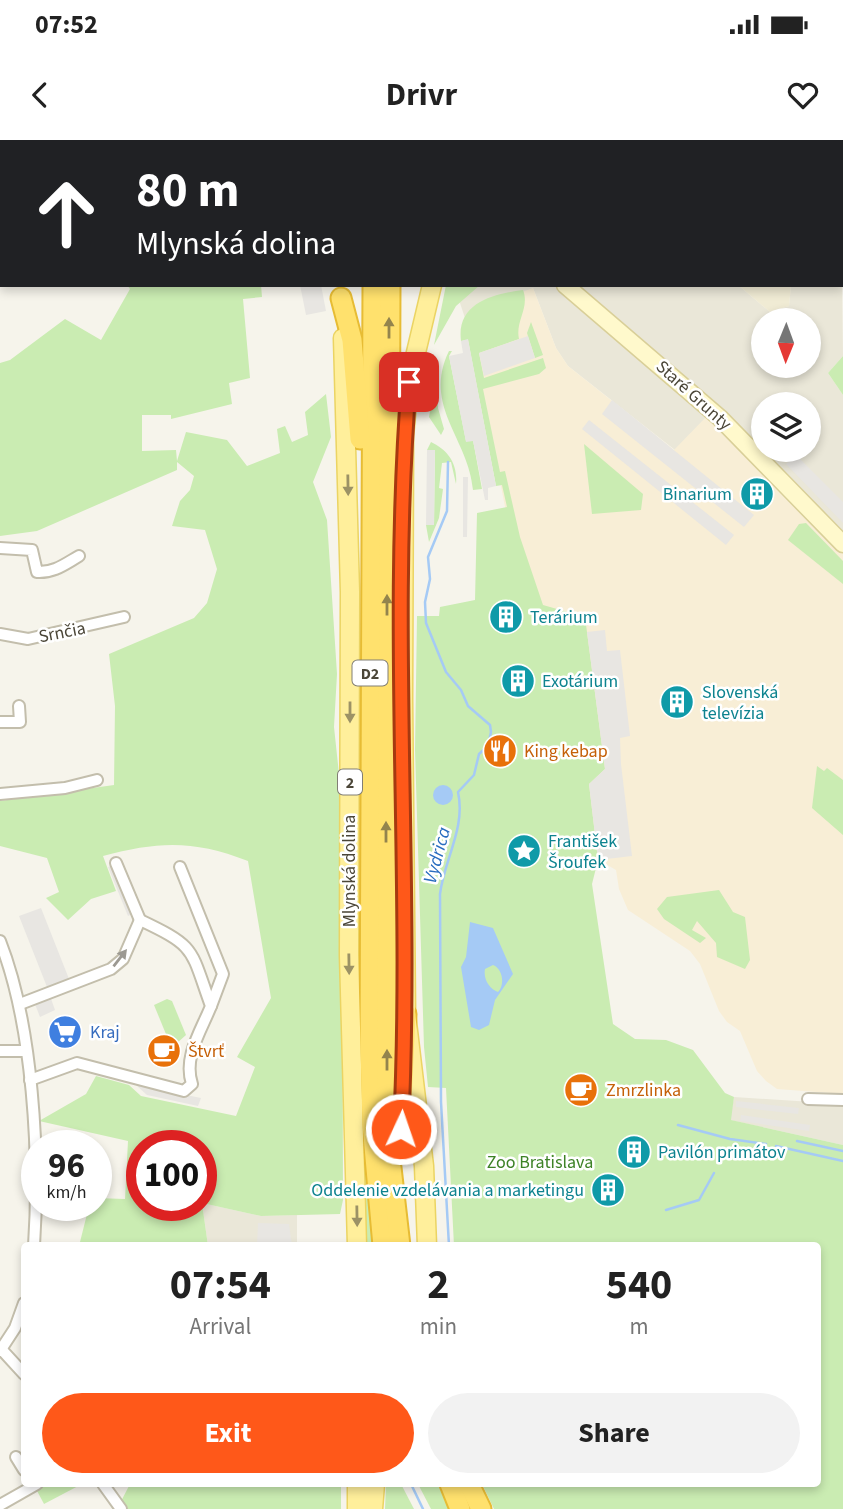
<!DOCTYPE html>
<html lang="en">
<head>
<meta charset="utf-8">
<style>
  :root { --surface:#fff; --page:#f2f2f2; --text:#222; --muted:#767676; --accent:#ff5819 }
  body { margin:0; font-family:"Source Sans 3",sans-serif; background:var(--page); color:var(--text); height:100vh; display:flex; flex-direction:column; font-size:26px; white-space:nowrap }
  * { box-sizing:border-box; margin:0 }
  p { font-size:23px; color:var(--muted) }
  .icon { flex:none; width:38px; height:38px; fill:none; stroke:currentColor; stroke-width:2; stroke-linecap:round; stroke-linejoin:round }
  .map { position:relative; flex:1; overflow:hidden }
  .side { position:absolute; left:21px; top:1102px; width:800px; height:245px; display:flex; flex-direction:column; background:var(--surface); border-radius:7px; box-shadow:0 4px 10px #0003 }
  .side>* { flex:none }
  .guide { position:absolute; left:0px; top:0px; width:844px; height:147px; box-shadow:0 4px 10px #0003; background:#202124; color:#fff; overflow:hidden }
  .needle { width:46px; rotate:181deg }
  .controls { position:absolute; left:751px; top:168px; display:grid; gap:14px }
  .controls a { display:grid; place-items:center; width:70px; height:70px; border-radius:50%; background:var(--surface); box-shadow:0 4px 10px #0003; font-size:35px }
  .speed { position:absolute; left:21px; top:990px; display:flex; gap:14px; font-size:35px; font-weight:700; text-align:center }
  .speed>* { display:grid; place-content:center; width:91px; height:91px; border-radius:50%; background:var(--surface); box-shadow:0 4px 10px #0003; line-height:1 }
  .speed small { font-size:18px; font-weight:400 }
  .speed .limit { border:10px solid #d22; background:#fff; color:#111 }
  .pin { position:absolute; display:grid; place-items:center; width:60px; height:60px; color:#fff; margin:-30px; border-radius:14px; box-shadow:0 4px 10px #0006 }
  .me { position:absolute; width:77px; margin:-38px; rotate:3deg; stroke-linejoin:round; filter:drop-shadow(0 0 5px #0008) }
  .turn { display:flex; align-items:center; gap:24px; height:147px; padding:0 21px; font-size:32px }
  .turn .icon { width:91px; height:91px; stroke-width:2.5 }
  .turn b { display:block; font-size:49px; line-height:60px }
  .eta { display:flex; justify-content:space-evenly; align-items:center; height:119px; text-align:center }
  .eta b { font-size:42px; font-weight:700; line-height:49px }
  .cta { display:flex; gap:14px; margin-top:auto; padding:14px 21px }
  .cta a { flex:1; height:80px; border-radius:42px; background:var(--accent); color:#fff; font-size:28px; font-weight:700; line-height:80px; text-align:center }
  .cta a+a { background:var(--page); color:var(--text) }
  .status { display:flex; justify-content:space-between; align-items:center; height:49px; padding:0 35px; background:var(--surface); direction:ltr }
  .status svg { height:19px; fill:currentColor }
  header { display:flex; justify-content:space-between; align-items:center; height:91px; padding:0 21px; background:var(--surface); font-size:32px; font-weight:700 }
  .map>svg:first-child { display:block }
</style>
</head>
<body>
<div class="status"><b>07:52</b><svg viewBox="0 0 49 12"><path d="M0 12V9h3v3zM5 12V6h3v6zM10 12V3h3v9zM15 12V0h3v12zM26 1h20v11H26zM47 4h2v5h-2z"/></svg></div>
<header><svg class="icon" aria-label="back" viewBox="0 0 24 24"><path d="M15 5l-7 7 7 7"/></svg>Drivr<svg class="icon" aria-label="heart" viewBox="0 0 24 24"><path d="M12 20l-8-8c-3-5 5-10 8-4 3-6 11-1 8 4z"/></svg></header>
<div class="map">
<svg width="843" height="1369" viewBox="0 0 843 1369">
  <rect width="100%" height="100%" fill="#f6f4eb"/>
  <g fill="#eae7d8" fill-rule="evenodd">
    <rect x="437" y="0" width="145" height="2"/>
    <path d="M842,141L843,216L828,233L843,255V411L707,277L675,310L568,226L556,208L533,148L466,181L454,145H738L770,172L789,166L791,145H842ZM763,180H808V226H763ZM763,264H808V310H763Z"/>
    <polygon points="734,957 843,964 843,1005 730,980"/>
    <polygon points="202,1063 261,1076 297,1075 297,1106 208,1106"/>
  </g>
  <polygon fill="#f8eed6" points="533,148 556,208 568,226 674,310 707,276 843,411 843,954 777,949 766,941 757,931 740,891 727,882 719,871 700,824 690,811 628,770 619,749 616,730 571,704 472,198 522,152"/>
  <g fill="#f0ebd4">
    <polygon points="582,0 843,0 843,142 842,2"/>
    <polygon points="738,145 791,145 789,166 770,172"/>
  </g>
  <g fill="#caecb2" fill-rule="evenodd">
    <path d="M127,145H261L262,157L243,159L250,238L229,243L232,264L171,279V275H142V311L176,310L177,321L186,292L227,300L247,326L280,313L277,289L285,286L292,302L308,295L305,272L326,254L331,297L313,342L327,380L337,534L334,587L342,662L343,1060L340,1074L261,1076L202,1063L208,1106H79L89,1066H96V1058L125,1059L128,1001L39,981L86,954L96,936L129,945L141,956L236,976L255,927L237,917L271,858L248,721C194,700 159,701 103,716L116,751L91,759L68,780L46,758L59,752L47,718L0,706V661L114,645L115,566L109,514L194,478L207,463L217,429L205,390L172,386L180,361L190,350L194,336L177,322V330L37,391L0,396V223L10,220L65,179L101,200L130,149ZM142,1006H201V1066H142Z"/>
    <polygon points="446,145 480,145 456,166 434,205"/>
    <path d="M523,150C530,168 515,181 519,199L479,213L484,238L543,218L546,228L539,234L483,249L500,332L505,331L520,397L543,465L585,477L605,629L589,644L598,720L592,744L613,884L635,899L666,900L693,910L725,953L734,957L731,980L843,1005V1369H494L482,1344H817V1106H454L446,948L428,947L424,907L415,610L417,476H439L440,467L475,460L477,373L507,367L502,345L496,346L468,200L461,201C456,163 493,154 523,150Z"/>
    <polygon points="531,182 543,215 535,218 527,193"/>
    <path d="M449,211H452L449,216L466,301L473,300L482,349L473,350C469,299 422,266 449,211Z"/>
    <polygon points="843,216 843,255 828,233"/>
    <polygon points="437,233 438,268 444,289 441,295 429,277"/>
    <path d="M431,302C448,310 458,324 456,344L451,322L442,323L439,348L443,349L439,378L429,402L426,385H434L435,310H427Z"/>
    <polygon points="584,304 643,354 641,370 592,374"/>
    <polygon points="806,383 843,421 843,444 788,400 799,384"/>
    <polygon points="817,626 824,631 827,628 843,640 843,695 812,668"/>
    <polygon points="719,750 733,772 745,777 750,820 745,829 717,817 716,803 697,781 692,790 706,798 700,803 664,779 657,769 667,757"/>
    <polygon points="167,859 172,861 186,895 177,903 168,899 154,865"/>
    <polygon points="362,1001 363,1001 373,1106 365,1106"/>
    <polygon points="42,1344 82,1344 44,1364 35,1347"/>
    <polygon points="130,1344 341,1344 341,1369 117,1369"/>
    <polygon points="386,1344 401,1344 414,1369 385,1369"/>
    <polygon points="418,1344 439,1344 450,1369 431,1369"/>
  </g>
  <g fill="#e8e6e2">
    <polygon points="300,145 321,145 326,171 306,175"/>
    <polygon points="528,196 535,218 484,236 479,213"/>
    <polygon points="468,199 496,346 488,348 488,360 485,360 473,301 466,302 449,216 463,213 461,201"/>
    <polygon points="612,260 754,375 744,387 602,274"/>
    <polygon points="589,280 734,395 726,405 582,289"/>
    <polygon points="427,310 435,310 434,385 426,385"/>
    <polygon points="796,315 843,362 843,383 786,324"/>
    <polygon points="463,337 468,337 467,397 463,397"/>
    <polygon points="605,490 607,511 620,510 630,596 620,598 621,624 632,716 598,720 589,644 605,629 587,492"/>
    <polygon points="115,724 134,773 128,776 108,727"/>
    <polygon points="41,768 71,844 49,853 55,870 40,877 33,859 49,852 19,776"/>
    <polygon points="136,945 201,958 198,966 147,955"/>
    <polygon points="736,961 799,968 798,974 736,967"/>
    <polygon points="741,975 810,985 809,991 740,981"/>
    <polygon points="258,1083 289,1084 292,1106 257,1106"/>
  </g>
  <g fill="#a5caf5" fill-rule="evenodd">
    <circle cx="443" cy="655" r="10"/>
    <path d="M470,782L493,788L513,834L495,860L489,885L479,890L471,887L461,827L466,817ZM493,825C503,829 505,845 498,852C490,849 483,840 485,829Z"/>
  </g>
  <g fill="none" stroke-linecap="round" stroke-linejoin="round">
    <g stroke="#a5caf5" stroke-width="2.5">
      <path d="M448,322L447,371L428,417L430,439L425,462L426,483L446,532L461,550L468,566L490,585L491,592L488,606L479,614L474,635L458,652C466,688 444,720 440,754L441,962L449,1106"/>
      <polyline points="678,985 730,999 766,1004"/>
      <polyline points="797,1001 843,1011"/>
      <polyline points="776,1006 843,1021"/>
      <polyline points="666,1070 699,1060 714,1033"/>
      <polyline points="411,1344 423,1369"/>
    </g>
    <g stroke="#c3beac" stroke-width="14">
      <g id="street">
        <polyline points="300,0 304,2"/>
        <polyline points="61,2 61,0"/>
        <path d="M0,408L32,410L37,432C54,433 65,424 79,416"/>
        <polyline points="0,494 28,499 124,477"/>
        <polyline points="0,582 20,582 19,566"/>
        <polyline points="0,654 65,648 97,640"/>
        <polyline points="116,723 140,780"/>
        <polyline points="180,727 223,834 211,866"/>
        <path d="M0,801C33,885 40,1015 34,1106"/>
        <path d="M20,864L111,829L123,819L140,780C197,807 190,808 211,866C201,891 183,917 192,944L184,951L77,923L30,940"/>
        <polyline points="0,911 26,911"/>
        <polyline points="808,959 843,960"/>
        <polyline points="2,1210 24,1234"/>
        <polyline points="0,1211 15,1188 24,1163"/>
        <polyline points="16,1317 24,1330"/>
        <polyline points="103,1344 121,1369"/>
        <polyline points="0,1365 37,1344"/>
      </g>
    </g>
    <g stroke="#d9cf98" stroke-width="19">
      <polyline id="secondary" points="565,145 720,278 843,404"/>
    </g>
    <g stroke="#ebd463" stroke-width="21">
      <g id="primary">
        <polyline points="445,0 445,2"/>
        <polyline points="331,2 331,0"/>
        <polyline points="343,198 350,452 349,815 357,1106"/>
        <polyline points="427,1106 424,1026 406,874 403,559 404,296 409,242 432,145"/>
        <polyline points="357,1369 357,1344"/>
        <polyline points="373,1369 375,1344"/>
      </g>
    </g>
    <g stroke="#e7bc34" stroke-width="23">
      <g id="highway">
        <polyline points="374,2 374,0"/>
        <polyline points="390,2 390,0"/>
        <polyline points="373,145 370,908 372,984 383,1106"/>
        <polyline points="390,145 387,945 389,1010 400,1106"/>
        <polyline points="341,158 352,200 360,299"/>
        <polyline points="400,1004 406,874"/>
        <polyline points="450,1344 460,1369"/>
        <polyline points="469,1344 481,1369"/>
      </g>
    </g>
    <use href="#street" stroke="#fff" stroke-width="10"/>
    <use href="#secondary" stroke="#fff9cc" stroke-width="16"/>
    <use href="#primary" stroke="#ffef9b" stroke-width="18"/>
    <use href="#highway" stroke="#ffe16d" stroke-width="19"/>
  </g>
  <defs><path id="oneway-solid" d="M-6-.8H1V-3.2L6.5 0L1 3.2V.8H-6Z" transform="scale(1.75)"/></defs>
  <g fill="#93844d">
    <use href="#oneway-solid" transform="translate(389 188) rotate(-90)"/>
    <use href="#oneway-solid" transform="translate(387 465) rotate(-90)"/>
    <use href="#oneway-solid" transform="translate(386 692) rotate(-90)"/>
    <use href="#oneway-solid" transform="translate(387 920) rotate(-90)"/>
  </g>
  <g fill="#9c9265">
    <use href="#oneway-solid" transform="translate(348 345) rotate(89)"/>
    <use href="#oneway-solid" transform="translate(350 572) rotate(90)"/>
    <use href="#oneway-solid" transform="translate(349 824) rotate(89)"/>
    <use href="#oneway-solid" transform="translate(357 1076) rotate(89)"/>
  </g>
  <use fill="#9c9992" href="#oneway-solid" transform="translate(120 818) rotate(-52)"/>
  <g fill="none" stroke-linecap="round" stroke-linejoin="round">
    <g stroke="#a63910" stroke-width="18">
      <path id="route" d="M401,989C413,741 389,490 409,242"/>
    </g>
    <use href="#route" stroke="#ff5819" stroke-width="12"/>
  </g>
  <defs>
    <g id="building-disc" transform="scale(1.75)"><circle r="9.5" fill="#0f9aa8" stroke="#fff"/><path d="M-4-6H4V6H1V3H-1V6H-4ZM-2.5-4.3h1.7v1.8h-1.7ZM.8-4.3h1.7v1.8H.8ZM-2.5-1h1.7V.8h-1.7ZM.8-1h1.7V.8H.8Z" fill="#fff"/></g>
    <g id="restaurant-disc" transform="scale(1.75)"><circle r="9.5" fill="#e8710a" stroke="#fff"/><path d="M-5-6h1v4h1v-4h1v4h1v-4h1v5L-1.5 .5V6h-2V.5L-5-1ZM5-6V6H3V1.5H1.5Q1.5-4 5-6Z" fill="#fff"/></g>
    <g id="sight-disc" transform="scale(1.75)"><circle r="9.5" fill="#0f9aa8" stroke="#fff"/><path d="M0-6L1.8-2.2L6-1.7L2.9 1.2L3.7 5.4L0 3.3L-3.7 5.4L-2.9 1.2L-6-1.7L-1.8-2.2Z" fill="#fff"/></g>
    <g id="supermarket-disc" transform="scale(1.75)"><circle r="9.5" fill="#3f7fe0" stroke="#fff"/><path d="M-6-5.5h2.5l.6 2H6L4.5 2H-2.5L-4.4-4H-6ZM-1.5 3.2a1.3 1.3 0 1 0 .1 0ZM3 3.2a1.3 1.3 0 1 0 .1 0Z" fill="#fff"/></g>
    <g id="cafe-disc" transform="scale(1.75)"><circle r="9.5" fill="#e8710a" stroke="#fff"/><path d="M-5.5-4.5H6V0H3Q3 3.5 0 3.5H-2.5Q-5.5 3.5-5.5 0ZM3-3.2v2h1.7v-2ZM-6 4.5H4V6H-6Z" fill="#fff"/></g>
  </defs>
  <g fill-rule="evenodd">
    <use href="#building-disc" x="757" y="354"/>
    <use href="#building-disc" x="506" y="477"/>
    <use href="#building-disc" x="518" y="541"/>
    <use href="#building-disc" x="677" y="562"/>
    <use href="#restaurant-disc" x="500" y="611"/>
    <use href="#sight-disc" x="524" y="711"/>
    <use href="#supermarket-disc" x="65" y="892"/>
    <use href="#cafe-disc" x="164" y="911"/>
    <use href="#cafe-disc" x="581" y="950"/>
    <use href="#building-disc" x="634" y="1012"/>
    <use href="#building-disc" x="608" y="1050"/>
  </g>
  <g text-anchor="middle" stroke-width="5" stroke-linejoin="round" paint-order="stroke">
    <g fill="#fff" stroke="#817e74" stroke-width="2">
      <rect x="352.5" y="520.5" width="35" height="25" rx="5"/>
      <rect x="338" y="629.5" width="24" height="25" rx="5"/>
    </g>
    <g font-size="16" font-weight="bold" fill="#4b4638">
      <text x="370" y="539">D2</text>
      <text x="350" y="648">2</text>
    </g>
    <g font-size="18" fill="#4b4638" stroke="#fff">
      <text transform="translate(694 255) rotate(42)" y="6">Staré Grunty</text>
      <text transform="translate(62 492) rotate(-11)" y="6">Srnčia</text>
      <text transform="translate(349 731) rotate(-90)" y="6">Mlynská dolina</text>
    </g>
    <g font-size="18" fill="#0d838f" stroke="#fff" text-anchor="start">
      <text x="732" y="360" text-anchor="end">Binarium</text>
      <text x="530" y="483">Terárium</text>
      <text x="542" y="547">Exotárium</text>
      <text x="702" y="558">Slovenská<tspan x="702" dy="21">televízia</tspan></text>
      <text x="548" y="707">František<tspan x="548" dy="21">Šroufek</tspan></text>
      <text x="658" y="1018">Pavilón primátov</text>
      <text x="584" y="1056" text-anchor="end">Oddelenie vzdelávania a marketingu</text>
    </g>
    <g font-size="18" fill="#c56008" stroke="#fff" text-anchor="start">
      <text x="524" y="617">King kebap</text>
      <text x="188" y="917">Štvrť</text>
      <text x="606" y="956">Zmrzlinka</text>
    </g>
    <g font-size="18" fill="#366cbe" stroke="#fff" text-anchor="start">
      <text x="90" y="898">Kraj</text>
    </g>
    <g font-size="18" fill="#3d8226" stroke="#fff">
      <text x="540" y="1028">Zoo Bratislava</text>
    </g>
    <g font-size="19" font-style="italic" fill="#296dbf" stroke="#fff">
      <text transform="translate(436 715) rotate(-75)" y="7">Vydrica</text>
    </g>
  </g>
</svg>
<div class="controls">
<a><svg class="needle" viewBox="-14 -14 28 28"><path d="M0-13l5 13h-10z" fill="#e53935"/><path d="M0 13l5-13h-10z" fill="#767676"/></svg></a>
<a><svg class="icon" aria-label="layers" viewBox="0 0 24 24"><path d="M12 4l9 5-9 5-9-5zM3 14l9 5 9-5"/></svg></a>
</div>
<div class="speed"><div>96<small>km/h</small></div><div class="limit">100</div></div>
<div class="pin" style="left:409px;top:242px;background:#d93025"><svg class="icon" aria-label="arrive" viewBox="0 0 24 24"><path d="M6 21V4h12l-3 4 3 4H6"/></svg></div>
<svg class="me" style="left:401px;top:989px" viewBox="-20 -20 40 40"><circle r="17" fill="#ff5819" stroke="#fff" stroke-width="3"/><path d="M0-11L8 9 0 5-8 9z" fill="#fff"/></svg>
<div class="guide">
<div class="turn"><svg class="icon" aria-label="ahead" viewBox="0 0 24 24"><path d="M12 20V5M6 11l6-6 6 6"/></svg><div><b>80 m</b>Mlynská dolina</div></div>
</div>
<section class="side">
<div class="eta">
<div><b>07:54</b><p>Arrival</p></div>
<div><b>2</b><p>min</p></div>
<div><b>540</b><p>m</p></div>
</div>
<div class="cta"><a>Exit</a><a>Share</a></div>
</section>
</div>
</body>
</html>
